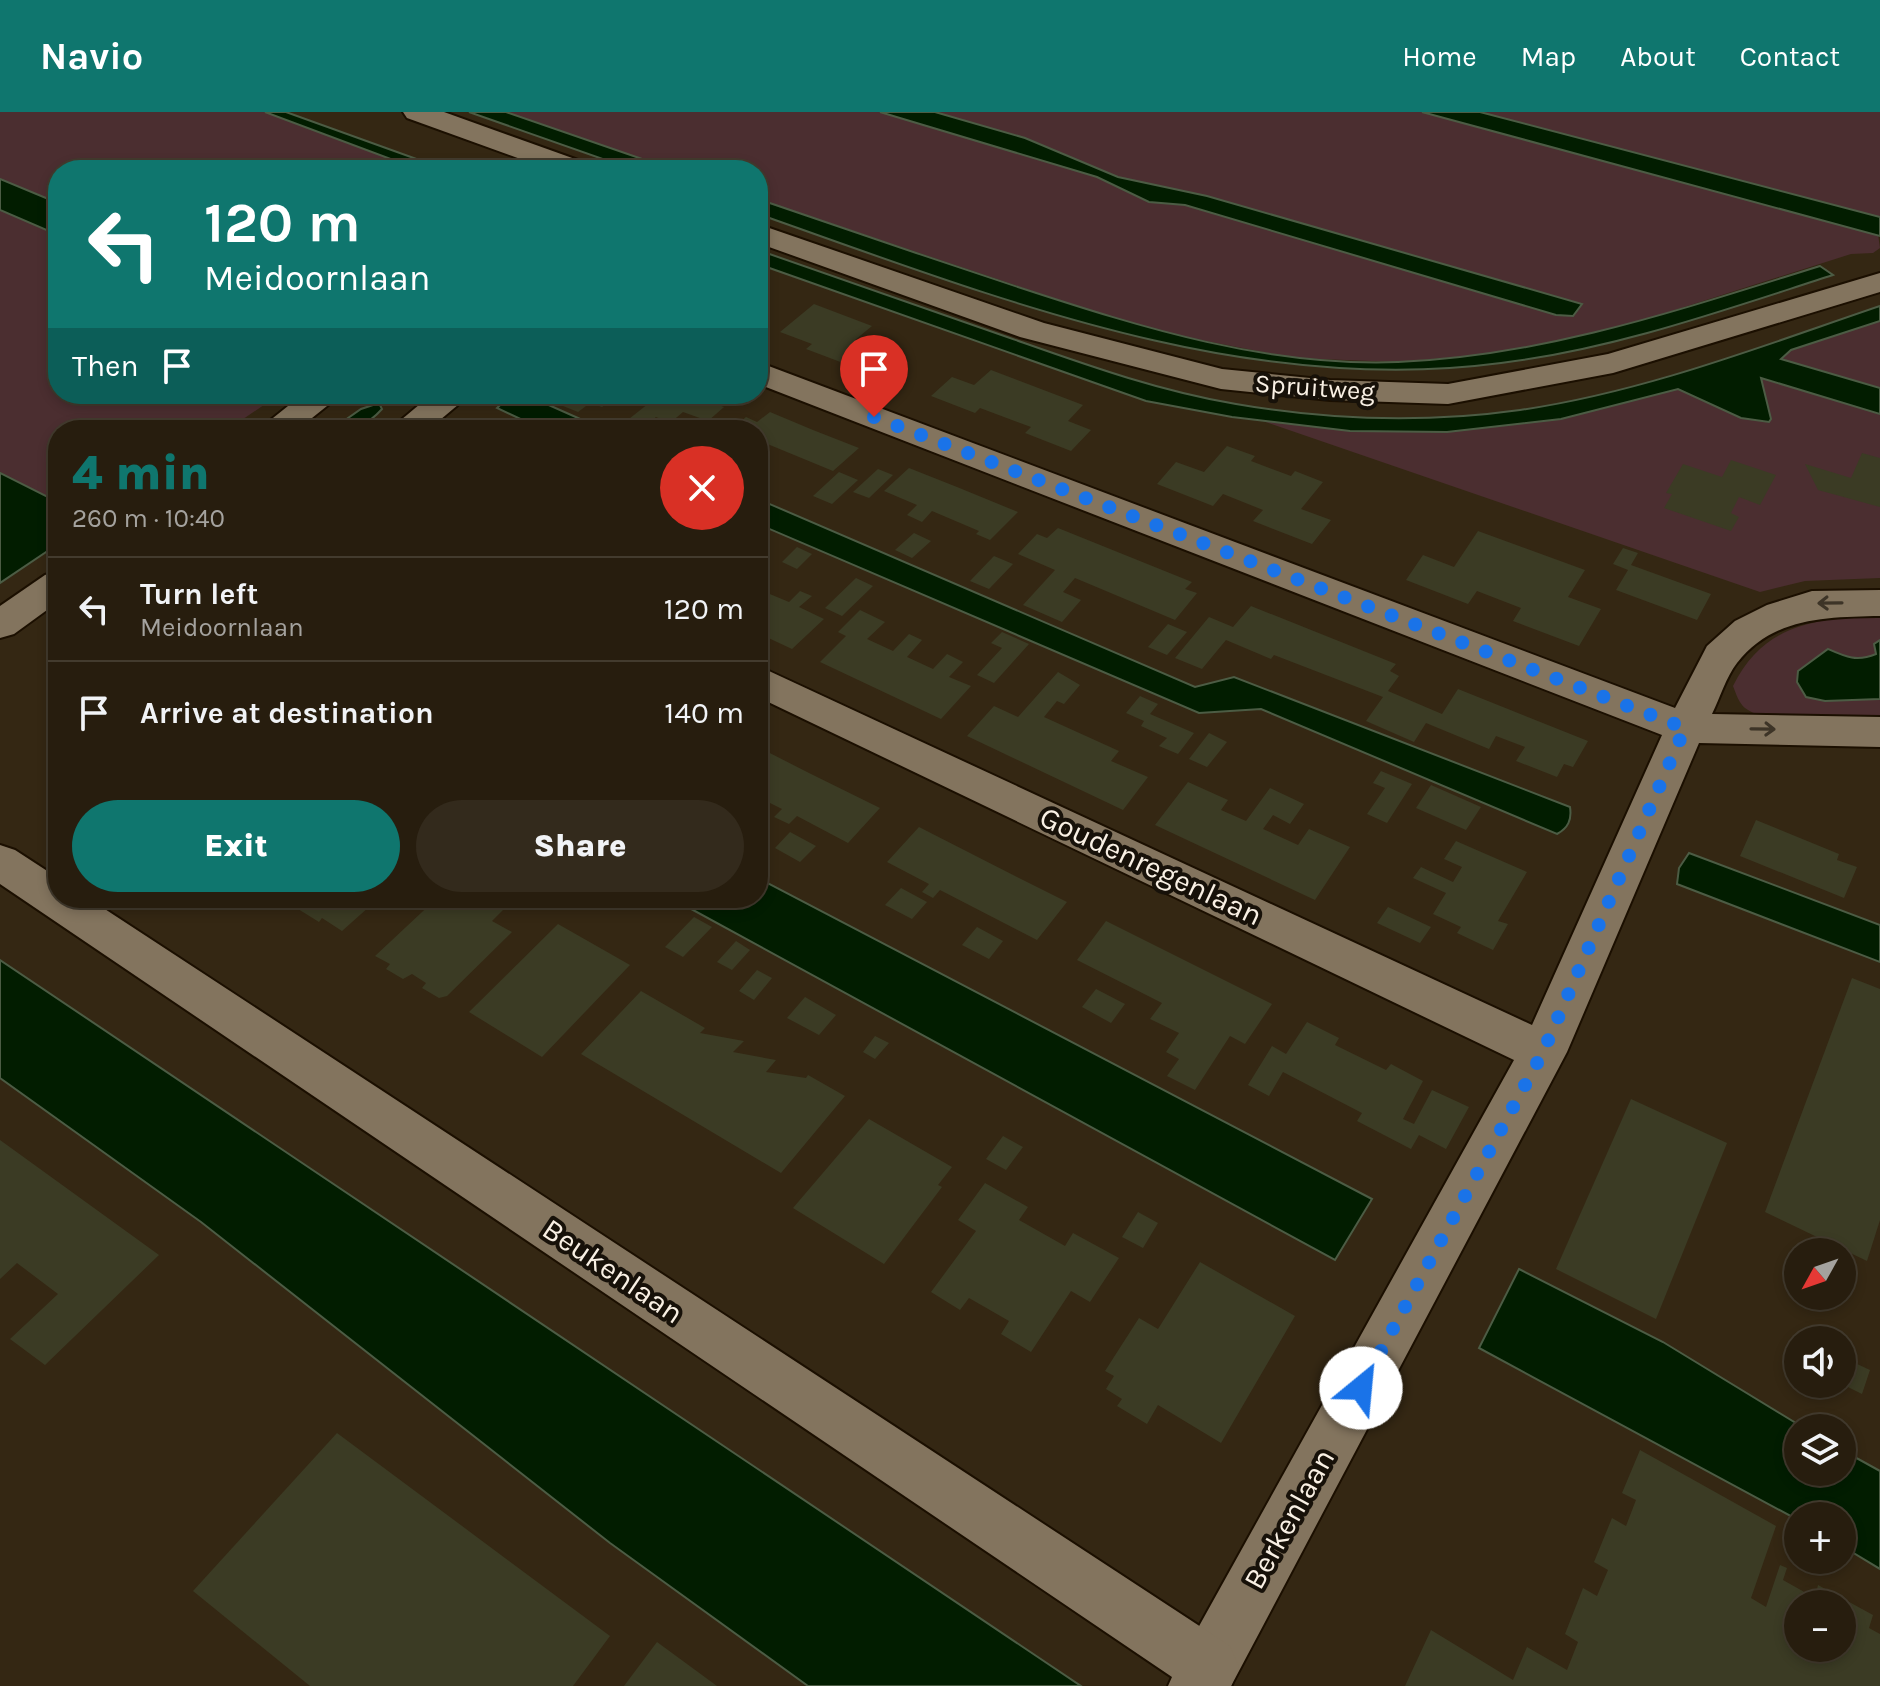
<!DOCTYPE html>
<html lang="en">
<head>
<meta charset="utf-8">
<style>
  :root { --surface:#271d0e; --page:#332a1c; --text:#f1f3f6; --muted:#a4a29e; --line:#433b2e; --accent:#0f766e }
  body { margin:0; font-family:Karla,sans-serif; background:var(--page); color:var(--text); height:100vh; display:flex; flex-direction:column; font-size:30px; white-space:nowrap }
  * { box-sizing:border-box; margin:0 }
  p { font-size:26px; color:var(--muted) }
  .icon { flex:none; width:44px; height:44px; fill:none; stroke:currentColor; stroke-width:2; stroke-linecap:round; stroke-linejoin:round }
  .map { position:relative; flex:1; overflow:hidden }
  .drawer { position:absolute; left:48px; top:308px; width:720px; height:488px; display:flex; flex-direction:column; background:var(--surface); border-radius:32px; box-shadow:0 4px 12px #0003,0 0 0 2px var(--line) }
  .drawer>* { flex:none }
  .guide { position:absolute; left:48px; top:48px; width:720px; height:244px; border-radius:32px; box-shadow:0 4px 12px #0003,0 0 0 2px var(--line); background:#0f766e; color:#fff; overflow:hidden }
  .needle { width:52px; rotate:230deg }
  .fabs { position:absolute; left:1784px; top:1126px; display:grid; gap:16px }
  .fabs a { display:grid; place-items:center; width:72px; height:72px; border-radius:50%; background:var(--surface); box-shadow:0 4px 12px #0003,0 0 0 2px var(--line); font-size:40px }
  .pin { position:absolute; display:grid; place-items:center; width:68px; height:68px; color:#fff; margin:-82px -34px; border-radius:50% 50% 50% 0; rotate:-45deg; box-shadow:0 0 8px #0007 }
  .pin .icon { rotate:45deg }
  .me { position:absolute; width:88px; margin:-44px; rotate:28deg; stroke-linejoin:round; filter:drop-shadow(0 0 6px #0008) }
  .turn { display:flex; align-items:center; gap:28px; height:168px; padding:0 24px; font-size:36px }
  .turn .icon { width:104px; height:104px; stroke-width:2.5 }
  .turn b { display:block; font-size:56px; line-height:68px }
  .then { display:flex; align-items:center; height:76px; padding:0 24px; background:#0003; gap:16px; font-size:30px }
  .round { display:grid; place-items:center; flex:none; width:84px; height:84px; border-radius:42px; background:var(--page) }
  .head { display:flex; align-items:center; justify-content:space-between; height:136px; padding:0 24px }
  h1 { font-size:48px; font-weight:800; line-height:60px; color:var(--accent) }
  .primary-button { display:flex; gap:16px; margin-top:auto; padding:16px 24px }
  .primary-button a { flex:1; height:92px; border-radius:48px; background:var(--accent); color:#fff; font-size:32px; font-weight:800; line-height:92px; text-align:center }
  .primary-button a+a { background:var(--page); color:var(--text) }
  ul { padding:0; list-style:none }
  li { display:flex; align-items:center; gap:24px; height:104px; padding:0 24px; border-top:2px solid var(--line) }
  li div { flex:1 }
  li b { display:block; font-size:30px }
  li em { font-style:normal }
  header { display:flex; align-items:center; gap:48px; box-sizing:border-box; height:112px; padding:0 40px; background:var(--accent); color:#fff }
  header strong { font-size:38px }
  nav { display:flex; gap:44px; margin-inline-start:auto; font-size:28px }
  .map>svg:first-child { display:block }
</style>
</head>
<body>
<header>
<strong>Navio</strong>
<nav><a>Home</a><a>Map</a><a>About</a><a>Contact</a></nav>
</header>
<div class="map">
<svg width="1880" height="1574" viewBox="0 0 1880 1574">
  <rect width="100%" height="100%" fill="#342713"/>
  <g fill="#4b2e30">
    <polygon points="0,0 265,0 420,58 58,58 58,91 0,67"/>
    <polygon points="506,0 881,0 1097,65 1149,90 1185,93 1557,203 1573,204 1582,192 1207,84 1118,65 1025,26 935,0 1422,0 1878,122 1880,136 1873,141 1851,142 1612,218 1492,242 1397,250 1294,246 1149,218 758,87 758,58 674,58"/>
    <polygon points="1480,0 1880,0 1880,105"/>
    <polygon points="0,98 58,123 58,282 280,282 227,318 58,318 58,390 0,360"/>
    <polygon points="1880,209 1880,276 1780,248 1791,238"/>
    <polygon points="1760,266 1880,302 1880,466 1805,469 1760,480 1260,308 1350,319 1447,320 1561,307 1678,277 1741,306 1771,306"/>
    <path d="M1880,503V528L1874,532L1876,542C1857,550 1846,545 1828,537L1861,587H1880V610C1848,609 1769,615 1745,596C1739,591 1736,582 1733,574C1764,511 1816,507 1880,503Z"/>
  </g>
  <g fill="#021d00" stroke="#4c5c44" stroke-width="2">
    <polygon points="265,0 286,0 447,58 420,58"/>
    <polygon points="469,0 506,0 674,58 634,58"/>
    <polygon points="880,0 935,0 1025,26 1118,65 1207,84 1582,192 1573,204 1556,203 1185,93 1149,90 1097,65"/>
    <polygon points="1422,0 1480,0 1880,105 1880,124"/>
    <polygon points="0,67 58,91 58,123 0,98"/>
    <path d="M758,87C846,117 933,147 1021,176C1143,216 1268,255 1398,250C1545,244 1682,197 1820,154L1833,163C1724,198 1615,237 1501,251C1243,285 997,186 758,102Z"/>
    <path d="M758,138C842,168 926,197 1010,226C1084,252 1158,279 1236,292C1328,308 1427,311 1520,298C1644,280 1762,234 1880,194V209L1791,238L1781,247L1880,276V302L1761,266L1771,307L1769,310L1741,306L1678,277L1561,307L1447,320L1350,319L1232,305L1146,289L758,152Z"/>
    <polygon points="512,282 524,282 605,318 544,318 497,296"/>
    <path d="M379,291L382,297C367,314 353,318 331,318L361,297Z"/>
    <polygon points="0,361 58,390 58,432 0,471"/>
    <path d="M758,387L1195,575L1234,565L1570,695C1572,708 1568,716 1557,722L1261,597L1199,601L758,412Z"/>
    <path d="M1880,528V587L1825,589L1806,585L1797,570L1798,559L1828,537C1846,545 1857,550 1876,542L1874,532Z"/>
    <polygon points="1689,741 1880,813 1880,850 1677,772 1679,756"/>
    <polygon points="758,766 1372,1087 1335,1148 671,786 758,786"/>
    <polygon points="0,848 1081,1574 808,1574 610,1431 201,1110 0,966"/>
    <polygon points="1519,1157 1663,1230 1804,1316 1798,1316 1798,1360 1842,1360 1842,1338 1880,1359 1880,1457 1842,1434 1842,1404 1798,1404 1798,1408 1479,1236"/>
  </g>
  <g fill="#3b3b24" fill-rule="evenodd">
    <polygon points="814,192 872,214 855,228 888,241 867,260 806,237 812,232 780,220"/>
    <polygon points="991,258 1083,293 1068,309 1091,318 1071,339 1025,321 1031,315 980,296 975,301 931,284 952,265 974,273"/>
    <polygon points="547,282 606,282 614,286 602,295 590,291 578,300 543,286"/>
    <polygon points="677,282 723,282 713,291 724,295 708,309 683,300 670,311 656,305 639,318 615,318 658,284 669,289"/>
    <polygon points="770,300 813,318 859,336 833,359 758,328 758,318 730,318 746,305 757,310"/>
    <polygon points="1227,334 1255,344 1251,349 1291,364 1295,359 1323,370 1301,397 1331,408 1312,432 1253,409 1263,398 1223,382 1213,394 1157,372 1176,350 1204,360"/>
    <polygon points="1862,341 1880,346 1880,395 1818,378 1805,352 1851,366"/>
    <polygon points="1731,348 1776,363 1760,393 1739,385 1731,401 1739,405 1731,419 1664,396 1672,382 1666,381 1683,352 1722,365"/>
    <polygon points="909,356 957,375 1018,400 990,428 976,422 979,419 932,399 922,410 907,403 917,393 884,379"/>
    <polygon points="878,357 893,363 869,386 853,380"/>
    <polygon points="839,360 858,368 832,392 813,384"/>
    <polygon points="1058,416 1192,470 1185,477 1197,481 1175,508 1075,466 1063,480 1081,488 1062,510 1023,493 1055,458 1018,442 1037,422 1047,426"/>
    <polygon points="1478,419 1585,458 1568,485 1601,497 1579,534 1513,509 1521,496 1477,479 1468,492 1406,468 1423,443 1454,455"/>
    <polygon points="914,421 931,429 912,446 895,438"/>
    <polygon points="797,435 812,442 797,457 782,450"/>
    <polygon points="1623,436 1638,441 1631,453 1711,482 1697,508 1616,478 1628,458 1613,452"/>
    <polygon points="994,444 1013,452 989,477 970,469"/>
    <polygon points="856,466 873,474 842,504 825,496"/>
    <polygon points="758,477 789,490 800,479 812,484 799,495 824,507 792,537 758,521"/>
    <polygon points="1251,494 1396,552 1390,559 1399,564 1388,579 1442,602 1458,577 1588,629 1573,655 1564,652 1557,665 1516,649 1525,635 1496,624 1489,637 1426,611 1414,630 1366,609 1383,585 1274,543 1271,547 1226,528 1202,557 1175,546 1209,505 1233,515"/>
    <polygon points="860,498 885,510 867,527 893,539 909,522 922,528 907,545 933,557 947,542 963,550 949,565 971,574 941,607 820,550 846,524 838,520"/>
    <polygon points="1168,512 1187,520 1167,543 1148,535"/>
    <polygon points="1002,520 1029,532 994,571 977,563 1002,536 991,531"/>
    <polygon points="1058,560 1080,573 1064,592 1057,589 1044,605 1119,639 1111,649 1148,665 1123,698 967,624 994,594 1018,605"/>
    <polygon points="1140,584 1158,592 1150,602 1194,621 1178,642 1159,634 1167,626 1141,614 1144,609 1126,601"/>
    <polygon points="1209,621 1227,630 1207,655 1189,647"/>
    <polygon points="758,635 809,661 880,696 848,731 797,704 789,712 774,705 782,697 758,685"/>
    <polygon points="1381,659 1412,672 1387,711 1367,702 1385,676 1373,671"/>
    <polygon points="1188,670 1228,688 1221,698 1246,709 1270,676 1304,692 1290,712 1273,703 1263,717 1298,733 1309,717 1350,735 1315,788 1155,713"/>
    <polygon points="1431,673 1481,695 1466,718 1416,696"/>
    <polygon points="1756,708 1839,742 1837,748 1857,755 1844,786 1740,744"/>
    <polygon points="919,715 1027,770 1067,790 1037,828 940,778 933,786 922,780 929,772 887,750"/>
    <polygon points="790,720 816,734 800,750 775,736"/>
    <polygon points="1456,729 1527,760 1498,809 1508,812 1493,838 1457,821 1461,815 1433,802 1446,781 1413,766 1421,755 1453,770 1462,755 1444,747"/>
    <polygon points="901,776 927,790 912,807 885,793"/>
    <polygon points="288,786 379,786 342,819 322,806 319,810 290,792 294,789"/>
    <polygon points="437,786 452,786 461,792 467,786 525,786 516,794 510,791 492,809 512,820 447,884 439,886 422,876 426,871 412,862 403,867 386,857 390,852 375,844"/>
    <polygon points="1388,795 1431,815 1420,831 1377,811"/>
    <polygon points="694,805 712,815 683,845 665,835"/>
    <polygon points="1106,809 1272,892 1245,932 1230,924 1195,978 1167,964 1179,947 1166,940 1179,921 1150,907 1162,891 1077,848"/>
    <polygon points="558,812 630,853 542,945 469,900"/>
    <polygon points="977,815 1003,829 989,847 962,833"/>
    <polygon points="736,829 750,838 732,858 717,850"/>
    <polygon points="757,858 772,866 754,888 739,879"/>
    <polygon points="1852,866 1880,877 1880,1108 1867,1149 1765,1100"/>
    <polygon points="1096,877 1125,892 1111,911 1082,895"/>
    <polygon points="641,879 705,916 700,921 744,929 733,940 776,948 766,960 806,966 808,963 845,984 781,1061 581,942"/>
    <polygon points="805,885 836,903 819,923 787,906"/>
    <polygon points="1307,910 1339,926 1335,933 1386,958 1391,952 1423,969 1403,1007 1414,1012 1432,978 1469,995 1446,1037 1419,1023 1411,1037 1357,1009 1362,1001 1283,960 1269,984 1248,973 1272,934 1286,942"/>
    <polygon points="875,924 889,931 875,947 863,940"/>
    <polygon points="1631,987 1727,1031 1656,1207 1556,1157"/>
    <polygon points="869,1007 952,1055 938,1073 942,1075 884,1152 793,1096"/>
    <polygon points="1003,1024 1023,1035 1006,1058 986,1047"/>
    <polygon points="0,1028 159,1143 45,1253 10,1227 58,1182 17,1151 0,1167"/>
    <polygon points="985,1071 1028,1095 1019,1108 1065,1134 1073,1121 1119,1146 1090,1190 1071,1179 1031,1240 1001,1222 1009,1209 969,1186 960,1198 931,1180 976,1119 958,1108"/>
    <polygon points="1138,1100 1158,1111 1143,1136 1122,1125"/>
    <polygon points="1200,1150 1295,1204 1221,1331 1158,1293 1147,1312 1117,1294 1122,1287 1106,1277 1114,1264 1105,1259 1139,1206 1158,1217"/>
    <polygon points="1842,1245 1870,1258 1862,1282 1842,1272"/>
    <polygon points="337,1321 610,1524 573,1574 310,1574 193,1479"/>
    <path d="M1640,1338L1776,1414L1751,1486L1766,1495L1780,1453L1787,1456L1783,1468L1815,1486L1818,1473L1873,1503L1869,1516L1880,1522V1574H1405L1431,1518L1513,1568L1527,1535L1567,1558L1578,1530L1565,1522L1583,1476L1597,1484L1608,1458L1594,1450L1612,1406L1626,1414L1636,1388L1622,1381ZM1798,1492H1842V1536H1798Z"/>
    <polygon points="657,1530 717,1574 624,1574"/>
  </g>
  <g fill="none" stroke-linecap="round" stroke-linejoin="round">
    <g stroke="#1b0f00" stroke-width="4">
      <g id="minor">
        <path d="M758,250L1675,596L1707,534L1735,509L1767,493L1812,479L1880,478V504C1827,505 1773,505 1737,551C1726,565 1720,586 1712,602L1880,605V635L1699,631L1567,940L1231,1574H1187L1179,1555L1188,1534L1514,948L758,585V554L1532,913L1662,623L758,272Z"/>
        <polygon points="432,282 471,282 428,318 389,318"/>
      </g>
    </g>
    <g stroke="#1b0f00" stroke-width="4">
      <g id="tertiary">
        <polygon points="303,282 342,282 297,318 258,318"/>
        <polygon points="58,459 58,490 14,522 0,526 0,494 45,463"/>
        <polygon points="0,733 15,738 58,766 58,786 88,786 1230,1534 1239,1555 1231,1574 1168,1574 1172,1565 0,772"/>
      </g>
    </g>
    <g stroke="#1b0f00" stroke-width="4">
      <g id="secondary">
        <polygon points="403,0 444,0 589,52 594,58 551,58 407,6"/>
        <polygon points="758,112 1044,211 1222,257 1330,268 1448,272 1608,242 1880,161 1880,180 1613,261 1448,292 1330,288 1221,277 1020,225 758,131"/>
      </g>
    </g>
    <use href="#minor" fill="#83745e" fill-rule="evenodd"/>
    <use href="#tertiary" fill="#83745e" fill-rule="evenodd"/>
    <use href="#secondary" fill="#83745e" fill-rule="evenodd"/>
  </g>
  <defs><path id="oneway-shaft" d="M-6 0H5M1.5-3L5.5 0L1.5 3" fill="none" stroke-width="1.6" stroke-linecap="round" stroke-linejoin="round" transform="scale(2)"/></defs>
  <g stroke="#3d3427">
    <use href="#oneway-shaft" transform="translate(1830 491) rotate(179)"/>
    <use href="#oneway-shaft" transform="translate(1763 617) rotate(1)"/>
  </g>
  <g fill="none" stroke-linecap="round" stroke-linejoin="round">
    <polyline stroke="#1a73e8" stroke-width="14" stroke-dasharray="0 25.2" points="874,305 1685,616 1543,940 1361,1276"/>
  </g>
  <g text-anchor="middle" stroke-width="8" stroke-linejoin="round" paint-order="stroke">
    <g font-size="26" fill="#f9f0e4" stroke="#171109">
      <text transform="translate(1315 275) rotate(4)" y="9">Spruitweg</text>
    </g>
    <g font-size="30" fill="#f9f0e4" stroke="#171109">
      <text transform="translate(1151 754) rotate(25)" y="10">Goudenregenlaan</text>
      <text transform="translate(613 1159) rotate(34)" y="10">Beukenlaan</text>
      <text transform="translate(1289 1407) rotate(-61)" y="10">Berkenlaan</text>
    </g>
  </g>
</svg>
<div class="fabs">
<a><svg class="needle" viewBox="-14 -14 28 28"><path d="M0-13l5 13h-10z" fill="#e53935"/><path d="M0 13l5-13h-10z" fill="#a4a29e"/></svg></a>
<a><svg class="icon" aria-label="sound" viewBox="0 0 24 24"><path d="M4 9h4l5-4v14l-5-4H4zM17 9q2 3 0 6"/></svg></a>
<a><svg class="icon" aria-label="layers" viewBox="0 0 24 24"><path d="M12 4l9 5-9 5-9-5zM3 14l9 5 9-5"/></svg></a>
<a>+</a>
<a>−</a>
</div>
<div class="pin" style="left:874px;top:305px;background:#d93025"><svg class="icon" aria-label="arrive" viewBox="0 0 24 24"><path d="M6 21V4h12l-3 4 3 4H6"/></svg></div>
<svg class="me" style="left:1361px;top:1276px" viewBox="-20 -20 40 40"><circle r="19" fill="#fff"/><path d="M0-13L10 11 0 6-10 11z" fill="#1a73e8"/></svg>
<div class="guide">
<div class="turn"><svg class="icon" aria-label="left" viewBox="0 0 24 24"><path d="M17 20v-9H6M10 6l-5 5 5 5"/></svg><div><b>120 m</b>Meidoornlaan</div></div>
<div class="then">Then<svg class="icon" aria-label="arrive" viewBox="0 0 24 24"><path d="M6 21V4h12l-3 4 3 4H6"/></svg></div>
</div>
<section class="drawer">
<div class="head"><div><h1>4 min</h1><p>260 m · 10:40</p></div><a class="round" style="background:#d93025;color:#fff"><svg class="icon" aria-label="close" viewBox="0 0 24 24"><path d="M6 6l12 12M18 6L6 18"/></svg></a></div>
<ul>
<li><svg class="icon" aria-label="left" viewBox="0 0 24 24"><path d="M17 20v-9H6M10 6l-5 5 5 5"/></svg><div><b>Turn left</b><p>Meidoornlaan</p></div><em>120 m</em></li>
<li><svg class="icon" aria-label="arrive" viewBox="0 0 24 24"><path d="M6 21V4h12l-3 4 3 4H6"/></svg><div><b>Arrive at destination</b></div><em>140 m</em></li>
</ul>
<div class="primary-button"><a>Exit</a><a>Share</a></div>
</section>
</div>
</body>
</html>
